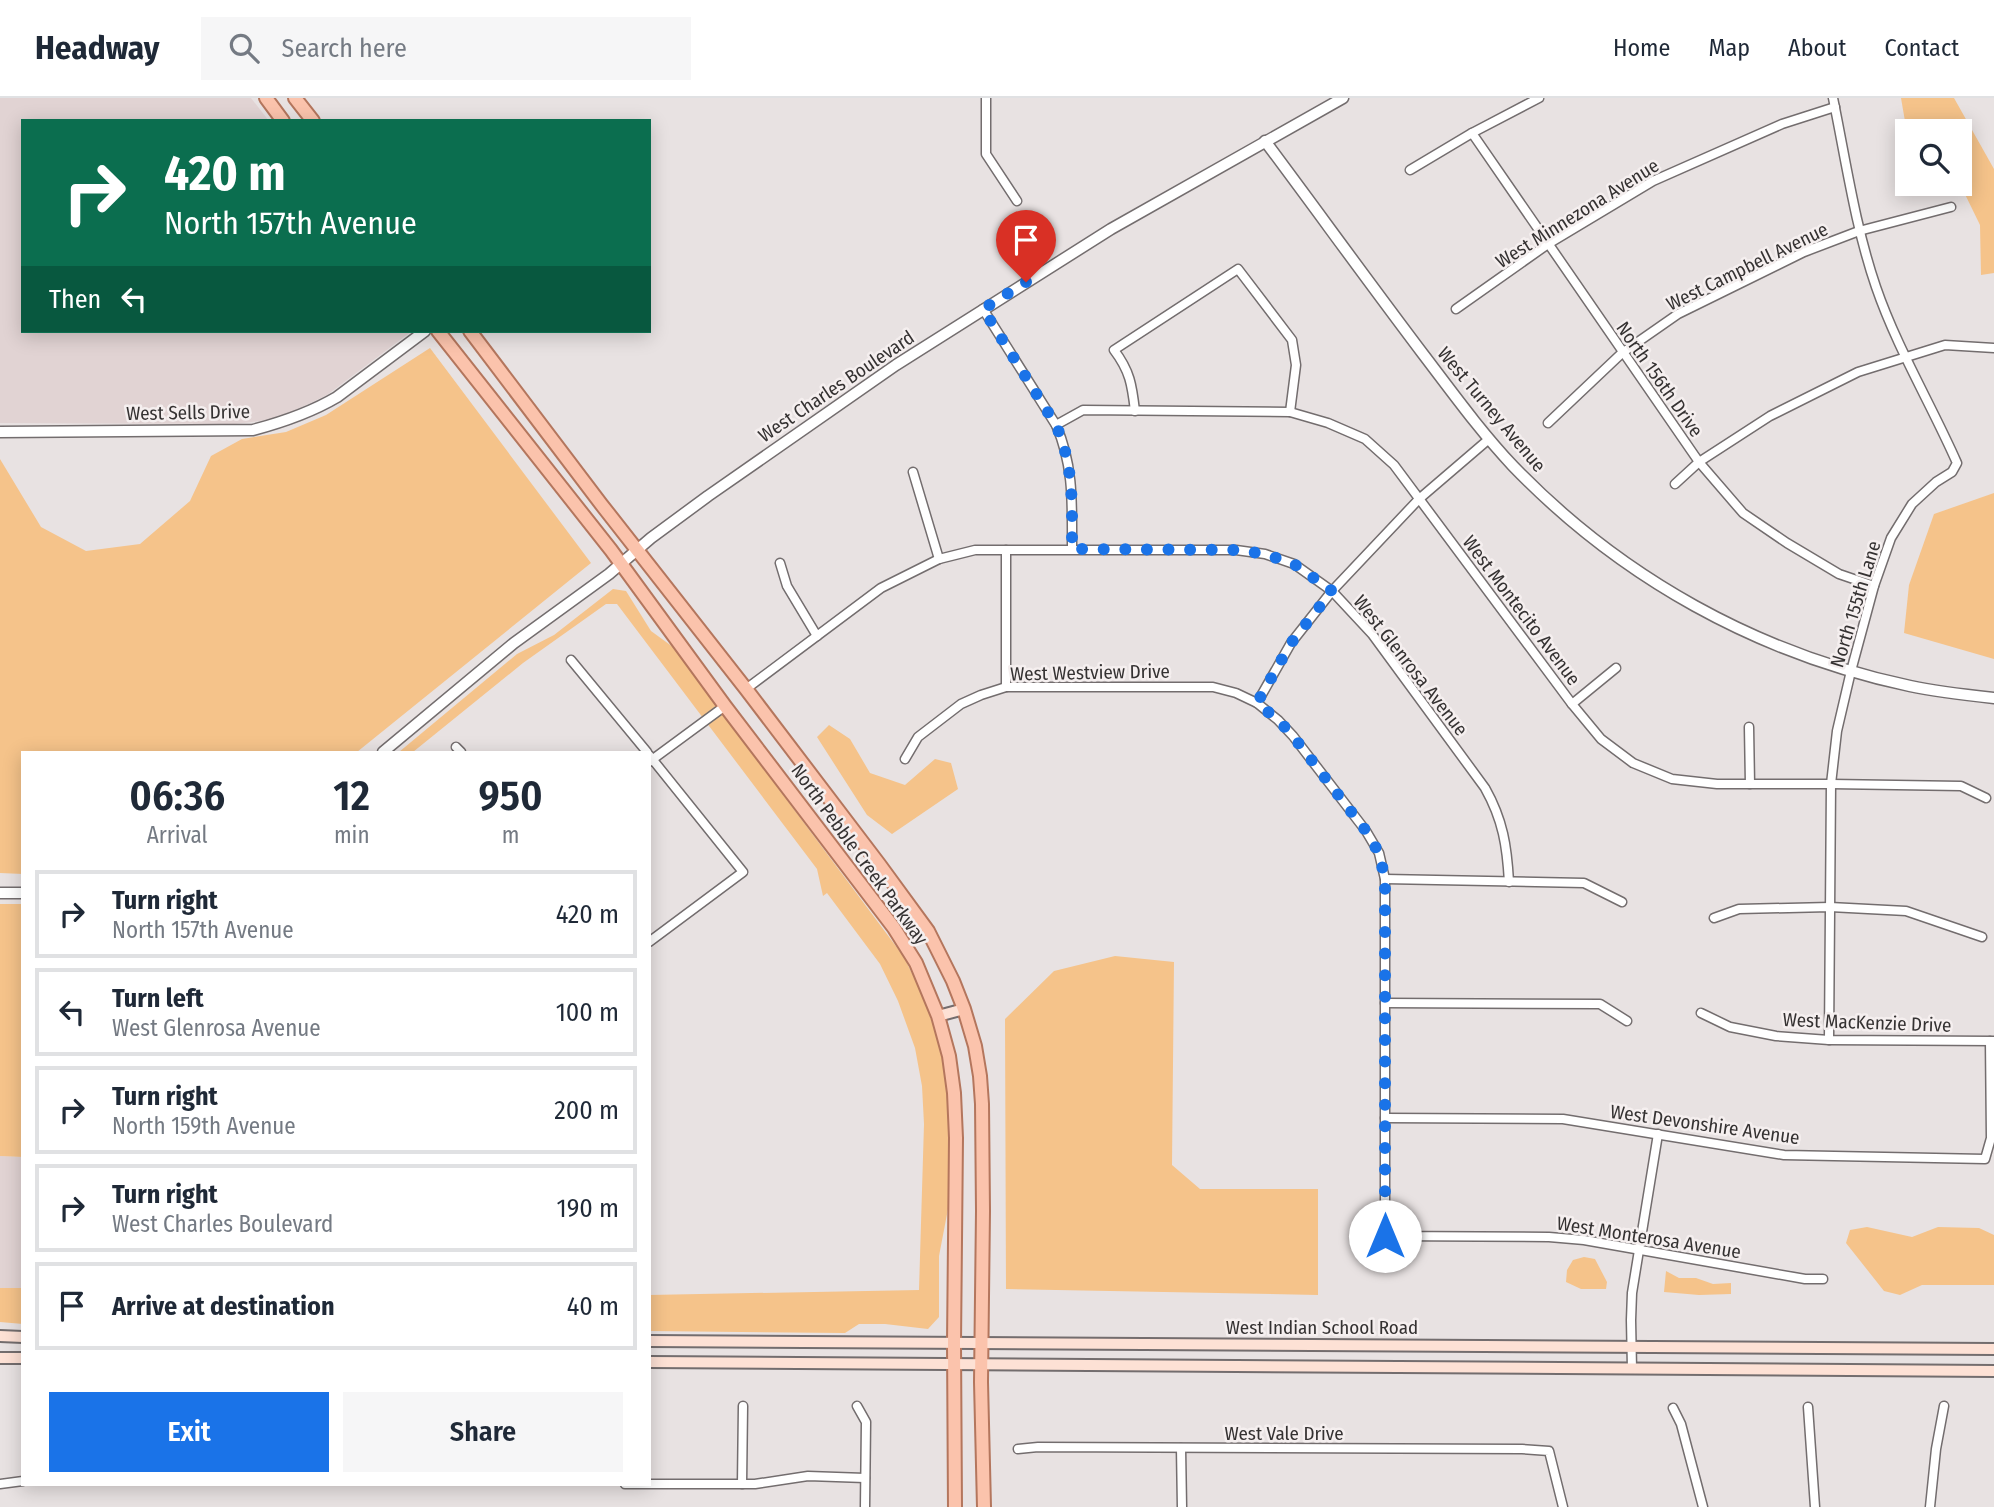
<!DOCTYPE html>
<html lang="en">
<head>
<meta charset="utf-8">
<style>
  :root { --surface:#fff; --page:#f6f6f7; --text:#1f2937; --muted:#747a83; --line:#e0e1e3; --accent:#1a73e8 }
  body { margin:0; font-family:"Fira Sans Condensed",sans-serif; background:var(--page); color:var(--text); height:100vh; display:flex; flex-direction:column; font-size:26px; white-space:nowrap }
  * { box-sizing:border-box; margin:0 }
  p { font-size:23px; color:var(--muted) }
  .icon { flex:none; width:38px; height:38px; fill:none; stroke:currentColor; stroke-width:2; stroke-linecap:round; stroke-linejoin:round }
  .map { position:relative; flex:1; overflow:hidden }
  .drawer { position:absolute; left:21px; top:653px; width:630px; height:735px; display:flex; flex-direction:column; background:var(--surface); border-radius:0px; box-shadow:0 4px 18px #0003 }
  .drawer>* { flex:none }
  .banner { position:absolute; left:21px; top:21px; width:630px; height:214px; border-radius:0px; box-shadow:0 4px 18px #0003; background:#0b6e4f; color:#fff; overflow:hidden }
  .buttons { position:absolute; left:1895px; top:21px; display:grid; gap:14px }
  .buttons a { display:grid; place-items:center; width:77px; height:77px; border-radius:0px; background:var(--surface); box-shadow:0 4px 18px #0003; font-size:35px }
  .pin { position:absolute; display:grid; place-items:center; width:60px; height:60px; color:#fff; margin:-72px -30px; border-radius:50% 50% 50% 0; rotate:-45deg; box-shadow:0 0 7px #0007 }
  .pin .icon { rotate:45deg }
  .me { position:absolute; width:77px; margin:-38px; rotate:0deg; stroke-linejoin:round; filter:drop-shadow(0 0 5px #0008) }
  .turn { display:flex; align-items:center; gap:24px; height:147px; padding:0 28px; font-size:32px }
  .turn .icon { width:91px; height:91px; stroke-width:2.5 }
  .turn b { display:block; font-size:49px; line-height:60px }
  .then { display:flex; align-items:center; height:66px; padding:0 28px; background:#0003; gap:14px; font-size:26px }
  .eta { display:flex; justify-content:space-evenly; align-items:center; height:119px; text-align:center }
  .eta b { font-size:42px; font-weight:600; line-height:49px }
  .cta { display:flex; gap:14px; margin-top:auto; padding:14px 28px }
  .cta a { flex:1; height:80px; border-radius:0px; background:var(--accent); color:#fff; font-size:28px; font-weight:600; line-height:80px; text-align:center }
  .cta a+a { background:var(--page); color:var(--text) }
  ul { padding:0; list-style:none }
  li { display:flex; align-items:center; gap:21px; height:88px; margin:0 14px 10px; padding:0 14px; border:4px solid var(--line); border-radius:0px }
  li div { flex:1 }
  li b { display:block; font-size:26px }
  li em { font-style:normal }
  header { display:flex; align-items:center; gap:42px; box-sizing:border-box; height:98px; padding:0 35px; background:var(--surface); border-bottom:2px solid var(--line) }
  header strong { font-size:33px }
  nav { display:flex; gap:38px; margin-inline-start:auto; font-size:24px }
  .search { width:490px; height:63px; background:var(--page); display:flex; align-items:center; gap:18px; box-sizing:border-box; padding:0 24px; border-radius:0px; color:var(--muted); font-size:26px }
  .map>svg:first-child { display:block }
</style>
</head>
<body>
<header>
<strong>Headway</strong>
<div class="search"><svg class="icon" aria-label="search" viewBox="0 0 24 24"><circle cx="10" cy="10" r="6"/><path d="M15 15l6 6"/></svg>Search here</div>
<nav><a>Home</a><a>Map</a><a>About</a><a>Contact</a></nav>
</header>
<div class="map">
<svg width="1994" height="1409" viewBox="0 0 1994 1409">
  <rect width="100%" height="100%" fill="#e8e2e2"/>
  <g fill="#e1d3d3">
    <polygon points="0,0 251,0 269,23 23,23 23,233 412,233 327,297 296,312 267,322 235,326 0,325"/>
    <polygon points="0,1058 23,1059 23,1190 0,1190"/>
  </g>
  <g fill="#f5c38a">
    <polygon points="1901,0 1954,0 1994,71 1994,175 1981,177 1980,127 1960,86 1960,33 1908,33 1907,35"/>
    <polygon points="430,250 591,465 357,654 23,654 23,776 0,775 0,361 41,429 86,453 140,446 190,403 211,358 242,341 286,334 326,317"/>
    <polygon points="1994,395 1994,561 1904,535 1909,487 1934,416"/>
    <polygon points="613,491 626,493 651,533 673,549 904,859 922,896 938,941 944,969 948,1009 948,1111 939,1158 939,1219 928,1231 885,1226 859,1226 845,1235 649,1233 649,1197 919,1192 924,1026 922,988 915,950 898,903 880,866 827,795 823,798 817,771 617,506 606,506 523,565 413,654 399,654 517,556 554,537"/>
    <polygon points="829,627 850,641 870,675 905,687 935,661 951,665 958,691 892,736 867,717 817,639"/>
    <polygon points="0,806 23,806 23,1059 0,1058"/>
    <polygon points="1115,858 1174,864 1172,1067 1200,1091 1318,1091 1318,1197 1006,1191 1005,921 1054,873"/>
    <polygon points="1867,1129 1912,1139 1938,1129 1979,1130 1994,1137 1994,1187 1922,1187 1900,1197 1884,1193 1846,1145 1850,1132"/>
    <polygon points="1584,1159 1595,1161 1607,1184 1606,1191 1581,1191 1566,1184 1567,1172 1573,1162"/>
    <polygon points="1666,1173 1679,1180 1696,1180 1713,1186 1731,1185 1731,1196 1699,1197 1664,1194"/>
    <polygon points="0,1190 23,1190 23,1226 0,1224"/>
  </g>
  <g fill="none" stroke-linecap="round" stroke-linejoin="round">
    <g stroke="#736d6e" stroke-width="11">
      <g id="minor">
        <polyline points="986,0 986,56 1017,103"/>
        <polyline points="1472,35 1699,364 1743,415 1787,445 1839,476 1874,488"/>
        <polyline points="1410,72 1472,35 1539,0"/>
        <path d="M983,211L1056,327C1074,368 1072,407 1072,451"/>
        <polyline points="1456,211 1548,146 1653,83 1782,26 1835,9"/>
        <path d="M1135,313C1132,287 1130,273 1114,252L1238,171L1292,242L1296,267L1290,314"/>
        <polyline points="1548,325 1622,255 1678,216 1804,154 1859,133 1951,109"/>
        <polyline points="1056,327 1083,312 1290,314 1328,325 1365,341 1394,367 1572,606 1601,641 1633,665 1672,681 1717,686 1831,686 1961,688 1986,700"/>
        <polyline points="913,374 939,461"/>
        <polyline points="1675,386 1699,364 1770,318 1858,274 1945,247 1994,250"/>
        <polyline points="780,465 787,488 817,538"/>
        <polyline points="571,562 647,654"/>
        <polyline points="1006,589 1006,452"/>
        <path d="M746,591L881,490L939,461L975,452H1236L1265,456L1294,466L1332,493L1372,536L1485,690C1503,722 1507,748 1509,784"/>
        <polyline points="1257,605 1291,545 1332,493 1419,401 1489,341"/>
        <polyline points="1572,606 1616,570"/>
        <polyline points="1749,629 1750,686"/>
        <polyline points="456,649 461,654"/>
        <polyline points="649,657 743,774 649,844"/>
        <polyline points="905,661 918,639 961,606 981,597 1006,589 1213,589 1236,595 1257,605 1278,622 1293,638 1366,733 1379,755 1385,781 1385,1138 1549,1139 1584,1142 1805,1181 1823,1181"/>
        <polyline points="649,664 725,608"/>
        <polyline points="1385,781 1584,785 1622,804"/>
        <polyline points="1714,820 1739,811 1830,809 1906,813 1982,839"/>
        <polyline points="1385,905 1600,906 1627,923"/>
        <polyline points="1701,915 1730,929 1776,938 1829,942 1994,943"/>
        <path d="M1829,942L1831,686L1837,633L1851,573L1874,488L1891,440L1912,406L1936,384L1952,374L1957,365C1931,306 1897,250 1876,189C1855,128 1846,63 1833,0"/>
        <polyline points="1385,1020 1563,1021 1784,1057 1985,1061 1991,1040 1990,943"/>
        <polyline points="1632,1271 1631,1222 1632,1195 1658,1036"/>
        <polyline points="857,1308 866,1324 865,1409"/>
        <polyline points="1808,1309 1815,1409"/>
        <polyline points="1673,1310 1681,1326 1703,1409"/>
        <polyline points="1181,1350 1182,1409"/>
        <polyline points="1018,1351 1038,1349 1522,1351 1549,1353 1563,1409"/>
        <polyline points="0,1386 23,1383"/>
        <polyline points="625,1386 755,1386 808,1378 865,1380"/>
        <polyline points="742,1386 743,1308"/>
        <polyline points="1930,1409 1936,1351 1944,1308"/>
      </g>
    </g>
    <g stroke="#736d6e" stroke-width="13">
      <g id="tertiary">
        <path d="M1265,43C1318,114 1370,186 1423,256C1452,294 1480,333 1513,368C1621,480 1758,556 1910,588C1938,594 1966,597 1994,600"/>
        <path d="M0,334L253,332C283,324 310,315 337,299L425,233"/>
        <polyline points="383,654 514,545 609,476 651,440 708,398 896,267 1111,131 1343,0"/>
        <polyline points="0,795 23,795"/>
      </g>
    </g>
    <g stroke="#736d6e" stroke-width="14">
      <g id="secondary">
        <polyline points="938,918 964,911"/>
        <polyline points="0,1238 23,1239"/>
        <polyline points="649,1243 1994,1251"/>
        <polyline points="0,1260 23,1260"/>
        <polyline points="649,1264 1994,1273"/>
      </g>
    </g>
    <g stroke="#b4765d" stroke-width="16">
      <g id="primary">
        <polyline points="266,0 283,23"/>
        <polyline points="295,0 313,23"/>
        <polyline points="438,233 611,452 725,608 894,830 916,865 938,918 949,958 954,995 956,1040 954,1245 955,1409"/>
        <polyline points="470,233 601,406 746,591 879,766 928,833 953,883 964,911 975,948 980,978 982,1006 983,1113 981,1284 984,1409"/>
      </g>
    </g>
    <use href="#minor" stroke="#fff" stroke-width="8"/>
    <use href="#tertiary" stroke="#fff" stroke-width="10"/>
    <use href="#secondary" stroke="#fde1d5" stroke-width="10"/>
    <use href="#primary" stroke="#fbc3ac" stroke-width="12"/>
  </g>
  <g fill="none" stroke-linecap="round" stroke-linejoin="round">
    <path stroke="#1a73e8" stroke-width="12" stroke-dasharray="0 21.6" d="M1026,184L983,211L1056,327C1074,368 1072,407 1072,451L1236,452L1265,456L1294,466L1332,493L1291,545L1257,605L1278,622L1293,638L1366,733L1379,755L1385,781V1138"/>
  </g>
  <g text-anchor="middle" stroke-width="5" stroke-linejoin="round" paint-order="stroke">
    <g font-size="19" fill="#353232" stroke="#f5efef">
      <text transform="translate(1577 115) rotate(-32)" y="7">West Minnezona Avenue</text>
      <text transform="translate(1747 168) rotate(-26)" y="7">West Campbell Avenue</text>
      <text transform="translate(1660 281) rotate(55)" y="7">North 156th Drive</text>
      <text transform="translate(836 288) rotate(-34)" y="7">West Charles Boulevard</text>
      <text transform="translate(1492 311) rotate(50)" y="7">West Turney Avenue</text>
      <text transform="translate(188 314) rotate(-1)" y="7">West Sells Drive</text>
      <text transform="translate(1855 506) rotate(-73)" y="7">North 155th Lane</text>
      <text transform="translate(1522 512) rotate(53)" y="7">West Montecito Avenue</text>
      <text transform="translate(1411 567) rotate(52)" y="7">West Glenrosa Avenue</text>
      <text transform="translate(1090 574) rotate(-1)" y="7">West Westview Drive</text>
      <text transform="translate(860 756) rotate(54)" y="7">North Pebble Creek Parkway</text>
      <text transform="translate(1867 924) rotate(2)" y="7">West MacKenzie Drive</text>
      <text transform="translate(1705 1026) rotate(8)" y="7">West Devonshire Avenue</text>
      <text transform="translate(1649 1139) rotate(9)" y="7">West Monterosa Avenue</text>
      <text x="1322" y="1236">West Indian School Road</text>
      <text x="1284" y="1342">West Vale Drive</text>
    </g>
  </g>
</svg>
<div class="buttons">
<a><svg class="icon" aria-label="search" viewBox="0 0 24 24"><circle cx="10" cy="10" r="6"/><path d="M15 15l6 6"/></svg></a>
</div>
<div class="pin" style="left:1026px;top:184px;background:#d93025"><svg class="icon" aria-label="arrive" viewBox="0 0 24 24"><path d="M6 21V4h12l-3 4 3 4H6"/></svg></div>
<svg class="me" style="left:1385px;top:1138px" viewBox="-20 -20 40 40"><circle r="19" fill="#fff"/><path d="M0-13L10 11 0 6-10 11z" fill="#1a73e8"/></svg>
<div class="banner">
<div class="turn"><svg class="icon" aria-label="right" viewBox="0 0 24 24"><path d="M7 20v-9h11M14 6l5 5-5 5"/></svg><div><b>420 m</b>North 157th Avenue</div></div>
<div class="then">Then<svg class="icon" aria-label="left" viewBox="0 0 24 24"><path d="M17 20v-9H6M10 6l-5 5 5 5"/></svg></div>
</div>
<section class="drawer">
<div class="eta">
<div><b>06:36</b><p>Arrival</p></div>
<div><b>12</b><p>min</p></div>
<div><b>950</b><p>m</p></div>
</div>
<ul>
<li><svg class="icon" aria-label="right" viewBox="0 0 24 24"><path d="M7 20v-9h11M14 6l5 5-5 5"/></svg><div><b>Turn right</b><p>North 157th Avenue</p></div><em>420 m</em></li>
<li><svg class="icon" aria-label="left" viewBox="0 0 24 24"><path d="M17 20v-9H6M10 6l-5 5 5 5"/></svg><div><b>Turn left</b><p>West Glenrosa Avenue</p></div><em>100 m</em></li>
<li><svg class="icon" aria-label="right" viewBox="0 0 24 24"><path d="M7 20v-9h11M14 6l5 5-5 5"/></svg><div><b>Turn right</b><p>North 159th Avenue</p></div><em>200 m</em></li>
<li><svg class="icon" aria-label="right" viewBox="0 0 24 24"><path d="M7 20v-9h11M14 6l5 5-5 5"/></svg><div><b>Turn right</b><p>West Charles Boulevard</p></div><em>190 m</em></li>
<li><svg class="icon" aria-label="arrive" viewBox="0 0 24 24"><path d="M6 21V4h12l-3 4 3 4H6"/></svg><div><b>Arrive at destination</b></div><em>40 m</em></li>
</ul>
<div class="cta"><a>Exit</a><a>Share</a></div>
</section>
</div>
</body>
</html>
